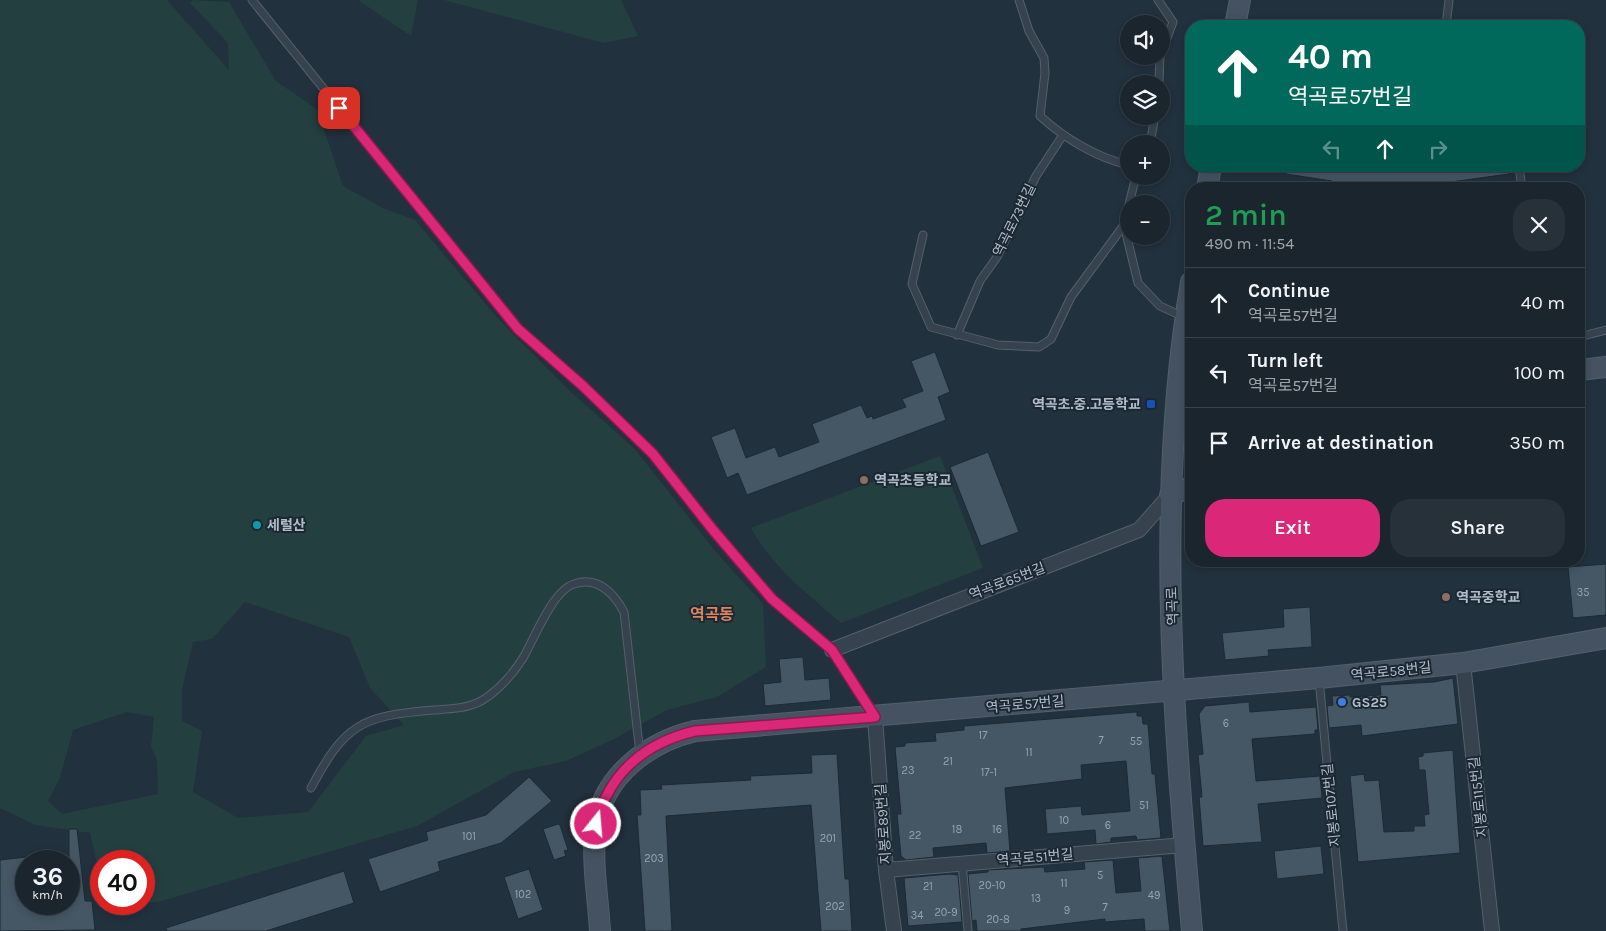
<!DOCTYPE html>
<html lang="en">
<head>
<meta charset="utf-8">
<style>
  :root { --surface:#1a252e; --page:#27313a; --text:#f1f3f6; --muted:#9fa5aa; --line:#38424a; --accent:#db2777 }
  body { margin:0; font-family:Karla,"Noto Sans KR",sans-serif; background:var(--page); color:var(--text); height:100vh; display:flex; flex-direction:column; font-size:19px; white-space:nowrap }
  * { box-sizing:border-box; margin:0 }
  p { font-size:16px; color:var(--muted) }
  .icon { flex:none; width:28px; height:28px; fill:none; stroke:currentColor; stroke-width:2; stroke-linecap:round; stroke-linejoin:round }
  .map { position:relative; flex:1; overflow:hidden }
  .side { position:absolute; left:1185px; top:182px; width:400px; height:385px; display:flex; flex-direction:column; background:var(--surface); border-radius:20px; box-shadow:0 2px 8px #0003,0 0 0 1px var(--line) }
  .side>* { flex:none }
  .banner { position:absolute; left:1185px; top:20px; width:400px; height:152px; border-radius:20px; box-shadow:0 2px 8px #0003,0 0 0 1px var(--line); background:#00695c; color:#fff; overflow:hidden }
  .controls { position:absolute; left:1120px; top:15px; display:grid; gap:10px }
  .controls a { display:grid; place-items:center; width:50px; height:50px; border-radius:50%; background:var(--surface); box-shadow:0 2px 8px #0003,0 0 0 1px var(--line); font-size:25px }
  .speed { position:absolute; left:15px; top:850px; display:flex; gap:10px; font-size:25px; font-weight:700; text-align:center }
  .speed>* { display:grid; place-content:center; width:65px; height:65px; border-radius:50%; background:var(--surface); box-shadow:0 2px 8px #0003,0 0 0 1px var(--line); line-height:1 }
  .speed small { font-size:12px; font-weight:400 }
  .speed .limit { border:8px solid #d22; background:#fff; color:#111 }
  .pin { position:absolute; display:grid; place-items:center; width:42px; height:42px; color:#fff; margin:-21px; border-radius:10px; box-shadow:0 2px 8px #0006 }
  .me { position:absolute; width:55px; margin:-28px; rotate:17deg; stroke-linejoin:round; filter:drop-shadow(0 0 4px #0008) }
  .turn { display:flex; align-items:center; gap:18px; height:105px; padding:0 20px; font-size:22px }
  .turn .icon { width:65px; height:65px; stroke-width:2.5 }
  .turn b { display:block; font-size:35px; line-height:42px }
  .lanes { display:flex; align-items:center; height:48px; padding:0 20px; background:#0003; justify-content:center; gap:25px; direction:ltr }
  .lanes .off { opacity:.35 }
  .round { display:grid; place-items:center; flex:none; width:52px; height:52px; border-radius:20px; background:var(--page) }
  .head { display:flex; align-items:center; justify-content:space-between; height:85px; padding:0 20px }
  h1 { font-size:30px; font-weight:600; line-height:38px; color:#1e9e55 }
  .button { display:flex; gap:10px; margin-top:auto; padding:10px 20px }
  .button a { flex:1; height:58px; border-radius:20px; background:var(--accent); color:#fff; font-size:20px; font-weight:600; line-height:58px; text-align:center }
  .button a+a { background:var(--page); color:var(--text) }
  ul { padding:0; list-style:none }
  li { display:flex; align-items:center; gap:15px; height:70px; padding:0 20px; border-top:1px solid var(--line) }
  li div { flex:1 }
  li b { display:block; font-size:19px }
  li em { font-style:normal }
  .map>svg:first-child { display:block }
</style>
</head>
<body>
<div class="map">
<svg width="1606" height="931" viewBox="0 0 1606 931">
  <rect width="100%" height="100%" fill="#22313e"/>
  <g fill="#243f3f" fill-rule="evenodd">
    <path d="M0,0H167L229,70L228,43L190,3L193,0L229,2L276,81L317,109L343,186L385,209L415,220L494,314L528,349L572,393L635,449L716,552L763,604L766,667L717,697L667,710L612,740L566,761L514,772L417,826L158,902L144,903V861H101V894V881L90,833L35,825L0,808ZM245,602L349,637L370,688L404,725L366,736L308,812L238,818L193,792L202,731L182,721V690L193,642L212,639ZM127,712L154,717L151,747L157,760L158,794L62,814L48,801L60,778L73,730Z"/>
    <polygon points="358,0 418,0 411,36"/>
    <polygon points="444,0 621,0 638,36 604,43"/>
    <path d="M940,456L983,568L841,623C808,594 772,567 751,528Z"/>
  </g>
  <g fill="#455764" stroke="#1d2a35">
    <polygon points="1286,166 1508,166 1509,174 1436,184 1437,189 1348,189 1331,186 1332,181 1286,174"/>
    <polygon points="935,352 950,392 938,397 946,420 747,495 738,473 727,478 711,437 735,428 746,458 775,447 779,457 819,442 812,424 861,405 867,418 872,416 873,419 906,407 902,399 923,391 911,361"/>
    <polygon points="988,452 1019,532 981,546 950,467"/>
    <polygon points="1606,564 1606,615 1573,618 1568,567"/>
    <polygon points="1310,607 1312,647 1268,650 1269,656 1225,660 1222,633 1284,627 1283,609"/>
    <polygon points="803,657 805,680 829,678 831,700 765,706 763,684 781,682 779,659"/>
    <polygon points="1453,678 1458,724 1362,736 1361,725 1329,728 1327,706 1333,705 1332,696 1350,695 1350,697 1381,695 1380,685 1434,682"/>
    <polygon points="1249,702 1250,712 1316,707 1318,730 1315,730 1315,734 1252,739 1256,781 1320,776 1322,798 1258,804 1262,842 1203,846 1199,797 1202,797 1198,755 1203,754 1199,714 1205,706"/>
    <polygon points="1137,712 1137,716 1142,716 1143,724 1148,724 1152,774 1155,774 1161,838 1137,840 1136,836 1111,838 1111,842 1096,844 1095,830 1047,834 1045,809 1081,806 1082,815 1130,811 1126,761 1081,765 1082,779 1005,788 1010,851 987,853 986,843 933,848 934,857 906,860 901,856 897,814 901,814 895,747 905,746 905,743 936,741 935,733 964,730 964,726"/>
    <polygon points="1453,750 1460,853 1358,862 1350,776 1364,774 1365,781 1379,780 1384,832 1414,831 1414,826 1425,826 1424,815 1429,814 1425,770 1419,770 1418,757 1423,756 1423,753"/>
    <polygon points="837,754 845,879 849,879 852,931 821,931 811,805 666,816 672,931 645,931 637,815 641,815 640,790 662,789 661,785 751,780 750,776 812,773 811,755"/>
    <polygon points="529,777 552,801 501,843 438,862 440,871 380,892 368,859 428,840 426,832 486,815"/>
    <polygon points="558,824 560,825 568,850 564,851 566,856 554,860 543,829"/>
    <polygon points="69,829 77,829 85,901 92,901 95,930 0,931 0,860 26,857 28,907 69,904"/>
    <polygon points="1321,846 1324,874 1277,879 1274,851"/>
    <polygon points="1162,856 1170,931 1145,931 1144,919 1105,922 1105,919 1021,929 1021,931 977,931 976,920 972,921 968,874 988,872 988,870 1044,867 1045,872 1085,869 1084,862 1113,860 1116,893 1141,891 1138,858"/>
    <polygon points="529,869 543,910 518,919 504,877"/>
    <polygon points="344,871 354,903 266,931 167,931 166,928"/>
    <polygon points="949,874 958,875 962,922 908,926 904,878"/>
  </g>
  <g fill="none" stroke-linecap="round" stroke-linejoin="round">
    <g stroke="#54606c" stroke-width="9">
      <g id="lane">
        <polyline points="252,0 518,329 583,386 653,454 713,530 772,599 832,650 873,714"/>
        <path d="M1019,0L1029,31L1044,58L1045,73L1040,116C1064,138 1097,158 1129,165"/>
        <polyline points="1158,0 1173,22 1161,54"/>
        <polyline points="1446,26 1449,0"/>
        <polyline points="1159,84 1160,56"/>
        <polyline points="1150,144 1155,116"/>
        <polyline points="1519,166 1522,189"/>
        <polyline points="1129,204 1136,176"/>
        <polyline points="1129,206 1124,225 1138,283 1160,306 1184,317"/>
        <polyline points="923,235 912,284 931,327 998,345 1039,347 1051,339 1071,297 1124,225"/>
        <polyline points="957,335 980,281 997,257 1036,176 1063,135"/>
        <polyline points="1579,337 1606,330"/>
        <polyline points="1319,679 1343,931"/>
        <path d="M311,788C345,724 361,716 433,710C448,709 466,709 481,701C497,692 513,674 523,658C534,639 553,590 574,584C597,576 613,592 624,612L640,754"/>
        <polyline points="962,863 968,931"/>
      </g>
    </g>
    <g stroke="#54606c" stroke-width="16">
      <g id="street">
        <polyline points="832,650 1139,530 1170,495"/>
        <polyline points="1463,663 1492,931"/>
        <polyline points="875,717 886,870 894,931"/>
        <polyline points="886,870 1184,845"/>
      </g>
    </g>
    <g stroke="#54606c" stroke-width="22">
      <g id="secondary">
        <polyline points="1235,26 1240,0"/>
        <polyline points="1207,189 1211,166"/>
        <path d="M1191,282C1155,495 1173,717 1192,931"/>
        <polyline points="1579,370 1606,367"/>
        <polyline points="1170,495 1191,487"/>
        <path d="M600,931C598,896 591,859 596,825C604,775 649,742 695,731L1319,678L1463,663L1606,638"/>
      </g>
    </g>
    <use href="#lane" stroke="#36434e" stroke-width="7"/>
    <use href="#street" stroke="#36434e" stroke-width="14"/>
    <use href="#secondary" stroke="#445261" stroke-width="20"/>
  </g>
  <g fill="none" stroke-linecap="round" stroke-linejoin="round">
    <g stroke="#8e194d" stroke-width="12">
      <path id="route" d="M339,108L518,329L583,386L653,454L713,530L772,599L832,650L875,717L695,731C645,743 609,773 596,824"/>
    </g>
    <use href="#route" stroke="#db2777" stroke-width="9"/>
  </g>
  <rect fill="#1a4fb4" stroke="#1b2833" stroke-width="2" x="1146" y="399" width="10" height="10" rx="2.5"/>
  <g fill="#8d6e63" stroke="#1b2833" stroke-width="2">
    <circle cx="864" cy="480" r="5"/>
    <circle cx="1446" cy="597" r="5"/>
  </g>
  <circle fill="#0f9aa8" stroke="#1b2833" stroke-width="2" cx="257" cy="525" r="5"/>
  <circle fill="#3f7fe0" stroke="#1b2833" stroke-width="2" cx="1342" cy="702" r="5"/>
  <g text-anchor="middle" stroke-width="4" stroke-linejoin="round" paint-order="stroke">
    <g font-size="11" fill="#97a4b0">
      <text x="1583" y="596">35</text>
      <text x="1226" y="727">6</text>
      <text x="983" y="739">17</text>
      <text x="1101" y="744">7</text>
      <text x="1136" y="745">55</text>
      <text x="1029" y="756">11</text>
      <text x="948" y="765">21</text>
      <text x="908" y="774">23</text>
      <text x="989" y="776">17-1</text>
      <text x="1144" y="809">51</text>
      <text x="1064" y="824">10</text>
      <text x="1108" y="829">6</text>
      <text x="957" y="833">18</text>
      <text x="997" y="833">16</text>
      <text x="915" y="839">22</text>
      <text x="469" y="840">101</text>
      <text x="828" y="842">201</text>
      <text x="654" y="862">203</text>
      <text x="1100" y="879">5</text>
      <text x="1064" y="887">11</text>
      <text x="992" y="889">20-10</text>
      <text x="928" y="890">21</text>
      <text x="523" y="898">102</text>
      <text x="1154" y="899">49</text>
      <text x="1036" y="902">13</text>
      <text x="835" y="910">202</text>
      <text x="1105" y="911">7</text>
      <text x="1067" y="914">9</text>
      <text x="946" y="916">20-9</text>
      <text x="917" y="919">34</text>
      <text x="998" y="923">20-8</text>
    </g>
    <g font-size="14" fill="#b2bdc9" stroke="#1b2833">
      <text transform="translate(1014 220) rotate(-64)" y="5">역곡로73번길</text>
      <text transform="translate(1007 581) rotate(-21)" y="5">역곡로65번길</text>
      <text transform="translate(1172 606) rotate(-92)" y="5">역곡로</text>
      <text transform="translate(1391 671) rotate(-6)" y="5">역곡로58번길</text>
      <text transform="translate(1025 704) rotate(-5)" y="5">역곡로57번길</text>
      <text transform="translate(1478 797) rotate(-96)" y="5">지봉로115번길</text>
      <text transform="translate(1331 805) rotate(-96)" y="5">지봉로107번길</text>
      <text transform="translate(883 824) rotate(-94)" y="5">지봉로89번길</text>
      <text transform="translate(1035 857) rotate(-5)" y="5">역곡로51번길</text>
    </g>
    <g font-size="14" font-weight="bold" fill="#b2bdc9" stroke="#1b2833" text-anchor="start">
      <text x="1141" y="409" text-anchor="end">역곡초.중.고등학교</text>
      <text x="874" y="485">역곡초등학교</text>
      <text x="267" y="530">세럴산</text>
      <text x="1456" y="602">역곡중학교</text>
      <text x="1352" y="707">GS25</text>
    </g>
    <g font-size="16" font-weight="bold" fill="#db845b" stroke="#1b2833">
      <text x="712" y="620">역곡동</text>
    </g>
  </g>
</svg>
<div class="controls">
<a><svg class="icon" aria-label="sound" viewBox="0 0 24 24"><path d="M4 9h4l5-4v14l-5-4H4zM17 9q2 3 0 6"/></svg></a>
<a><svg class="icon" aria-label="layers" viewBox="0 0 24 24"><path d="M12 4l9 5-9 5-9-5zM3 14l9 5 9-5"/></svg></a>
<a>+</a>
<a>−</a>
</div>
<div class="speed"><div>36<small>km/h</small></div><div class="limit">40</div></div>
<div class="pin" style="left:339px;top:108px;background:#d93025"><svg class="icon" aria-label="arrive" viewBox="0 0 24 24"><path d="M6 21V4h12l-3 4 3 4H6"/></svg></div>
<svg class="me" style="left:596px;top:824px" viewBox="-20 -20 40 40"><circle r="17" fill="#db2777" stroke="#fff" stroke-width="3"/><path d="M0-11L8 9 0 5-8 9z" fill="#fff"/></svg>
<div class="banner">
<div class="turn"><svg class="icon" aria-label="ahead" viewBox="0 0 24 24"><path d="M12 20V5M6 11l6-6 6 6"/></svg><div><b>40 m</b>역곡로57번길</div></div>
<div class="lanes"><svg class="icon off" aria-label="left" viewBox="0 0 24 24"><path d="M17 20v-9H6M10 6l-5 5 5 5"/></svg><svg class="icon" aria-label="ahead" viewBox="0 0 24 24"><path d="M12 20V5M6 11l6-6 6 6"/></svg><svg class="icon off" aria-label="right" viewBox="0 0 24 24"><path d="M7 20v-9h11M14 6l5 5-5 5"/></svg></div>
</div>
<section class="side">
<div class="head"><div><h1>2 min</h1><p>490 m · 11:54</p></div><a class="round"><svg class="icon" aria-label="close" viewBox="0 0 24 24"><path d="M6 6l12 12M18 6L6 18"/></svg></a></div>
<ul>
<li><svg class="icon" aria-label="ahead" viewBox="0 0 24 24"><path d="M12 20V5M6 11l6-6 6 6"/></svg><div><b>Continue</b><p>역곡로57번길</p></div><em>40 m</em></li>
<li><svg class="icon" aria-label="left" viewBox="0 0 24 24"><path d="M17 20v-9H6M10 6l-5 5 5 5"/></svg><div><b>Turn left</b><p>역곡로57번길</p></div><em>100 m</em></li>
<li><svg class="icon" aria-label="arrive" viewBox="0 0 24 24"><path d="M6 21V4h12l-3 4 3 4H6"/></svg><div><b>Arrive at destination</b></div><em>350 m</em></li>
</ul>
<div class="button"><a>Exit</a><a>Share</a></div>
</section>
</div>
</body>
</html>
